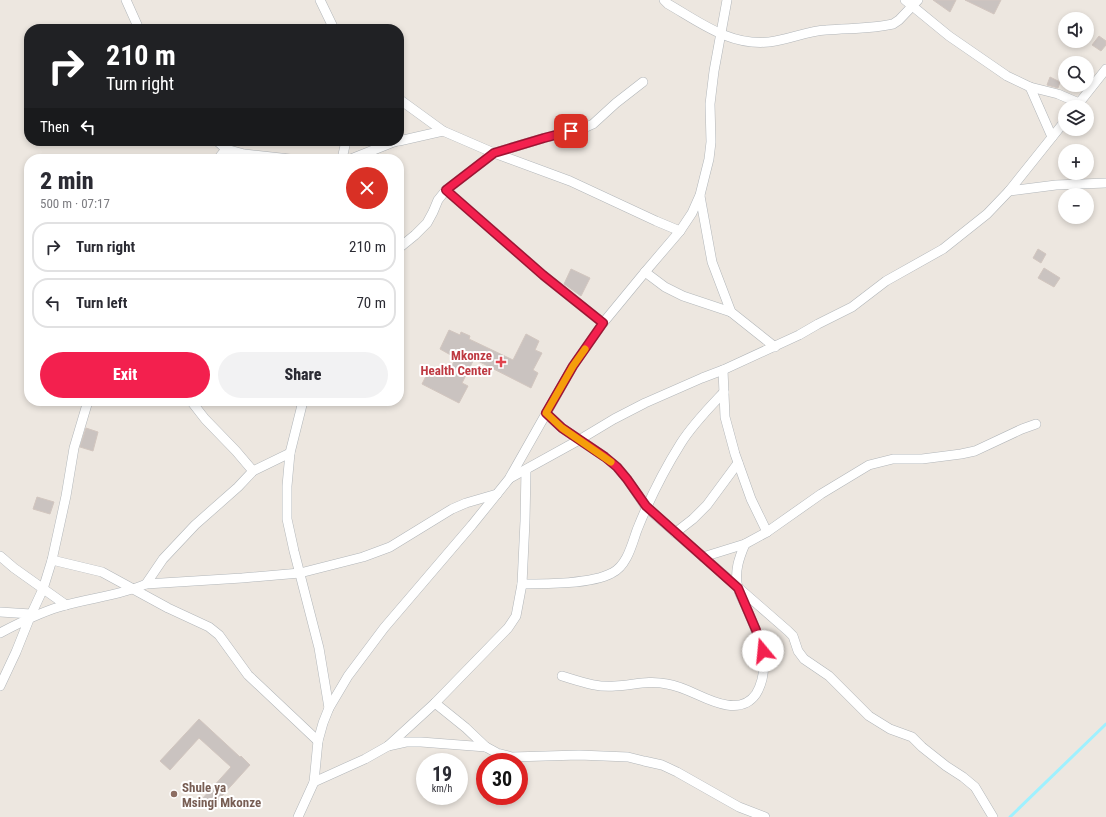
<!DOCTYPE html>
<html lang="en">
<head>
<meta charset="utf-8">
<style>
  :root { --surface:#fff; --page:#f2f2f3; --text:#2b2b33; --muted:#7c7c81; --line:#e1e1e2; --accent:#f3204e }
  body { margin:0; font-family:"Roboto Condensed",sans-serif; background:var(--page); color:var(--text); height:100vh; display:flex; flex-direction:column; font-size:15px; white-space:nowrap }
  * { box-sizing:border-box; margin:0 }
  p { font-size:13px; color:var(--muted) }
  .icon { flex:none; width:22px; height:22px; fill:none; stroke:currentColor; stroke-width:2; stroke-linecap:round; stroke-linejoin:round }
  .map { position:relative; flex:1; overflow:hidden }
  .side { position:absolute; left:24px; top:154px; width:380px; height:252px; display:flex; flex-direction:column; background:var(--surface); border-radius:16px; box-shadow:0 2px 6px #0003 }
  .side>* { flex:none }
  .top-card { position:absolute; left:24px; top:24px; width:380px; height:122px; border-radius:16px; box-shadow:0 2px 6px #0003; background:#202124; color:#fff; overflow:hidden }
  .buttons { position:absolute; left:1058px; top:12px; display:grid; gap:8px }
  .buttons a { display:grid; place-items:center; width:36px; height:36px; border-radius:50%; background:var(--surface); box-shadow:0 2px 6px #0003; font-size:20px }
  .speed { position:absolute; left:416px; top:753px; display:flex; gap:8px; font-size:20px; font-weight:700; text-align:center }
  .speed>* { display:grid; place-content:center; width:52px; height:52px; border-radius:50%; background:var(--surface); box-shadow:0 2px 6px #0003; line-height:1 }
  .speed small { font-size:10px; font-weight:400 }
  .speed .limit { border:6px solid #d22; background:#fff; color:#111 }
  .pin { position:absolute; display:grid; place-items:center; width:34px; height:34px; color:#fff; margin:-17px; border-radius:8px; box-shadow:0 2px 6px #0006 }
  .me { position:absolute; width:44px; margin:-22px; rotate:343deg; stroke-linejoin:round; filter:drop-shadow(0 0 3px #0008) }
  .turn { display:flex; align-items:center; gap:14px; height:84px; padding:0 16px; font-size:18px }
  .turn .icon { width:52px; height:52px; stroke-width:2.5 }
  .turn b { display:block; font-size:28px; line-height:34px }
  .then { display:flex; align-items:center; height:38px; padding:0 16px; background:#0003; gap:8px; font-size:15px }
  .round { display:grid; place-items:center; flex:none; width:42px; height:42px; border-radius:21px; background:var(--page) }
  .summary { display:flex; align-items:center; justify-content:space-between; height:68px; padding:0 16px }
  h1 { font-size:24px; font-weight:800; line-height:30px }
  .cta { display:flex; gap:8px; margin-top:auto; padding:8px 16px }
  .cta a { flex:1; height:46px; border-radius:24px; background:var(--accent); color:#fff; font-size:16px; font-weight:800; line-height:46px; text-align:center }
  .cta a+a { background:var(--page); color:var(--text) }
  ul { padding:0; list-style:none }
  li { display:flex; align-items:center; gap:12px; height:50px; margin:0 8px 6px; padding:0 8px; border:2px solid var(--line); border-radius:16px }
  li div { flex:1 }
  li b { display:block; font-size:15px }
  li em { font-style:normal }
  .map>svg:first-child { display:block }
</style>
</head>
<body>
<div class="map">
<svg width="1106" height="817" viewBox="0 0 1106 817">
  <rect width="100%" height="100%" fill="#ede7e0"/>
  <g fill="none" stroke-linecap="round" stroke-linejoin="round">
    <polyline stroke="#9ff1ff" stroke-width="3" points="1010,817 1106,724"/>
  </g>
  <g fill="#cac3c0" stroke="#d2c6bf">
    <polygon points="933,0 956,0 950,12"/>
    <polygon points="965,0 1001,0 994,14"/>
    <polygon points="1099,36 1106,41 1106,45 1101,51 1092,45"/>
    <polygon points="1050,77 1060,82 1058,88 1047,85"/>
    <polygon points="1038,249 1046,254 1041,263 1033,258"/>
    <polygon points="1044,268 1060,278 1054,287 1038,278"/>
    <polygon points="571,269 590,278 581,296 564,284"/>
    <polygon points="449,330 460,335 461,332 470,336 469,339 513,360 526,334 539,341 535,350 542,353 533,370 538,373 531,388 474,359 462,383 468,386 459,403 422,384 429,370 434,372 436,369 447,375 456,358 440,349"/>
    <polygon points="86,428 98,432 93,451 80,447"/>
    <polygon points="37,497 54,502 50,514 33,509"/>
    <polygon points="199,719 240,757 241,756 250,765 211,808 202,799 231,767 199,738 170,770 160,761"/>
  </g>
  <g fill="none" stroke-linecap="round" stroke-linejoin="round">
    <g stroke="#b2b6b9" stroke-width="10">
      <g id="street">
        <polyline points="126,0 139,29"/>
        <polyline points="320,0 334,29"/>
        <path d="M664,0L668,4C701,23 730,46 769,42C788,40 807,31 826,30C849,28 871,29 893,24L899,20L918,0"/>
        <polyline points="905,0 949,36 1007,76 1030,87 1058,94 1079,103"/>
        <polyline points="1030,87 1052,137"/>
        <polyline points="399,99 443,131 494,153 570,181 656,221 680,231"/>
        <polyline points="1076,107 1106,69"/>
        <polyline points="217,141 226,149 244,154 290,159"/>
        <polyline points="399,141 443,131"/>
        <polyline points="218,159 226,149"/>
        <polyline points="342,159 346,141"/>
        <polyline points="351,159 391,143 398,141"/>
        <polyline points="446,190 543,275 603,323"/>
        <polyline points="1009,191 1056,185 1106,183"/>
        <polyline points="700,196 712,262 731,312 775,347"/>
        <polyline points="399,248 415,235 427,223 433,212 438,200 446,190 494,153 544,138 584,128 593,124 616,103 643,82"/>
        <polyline points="645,272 665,287 683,296 731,312"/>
        <polyline points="723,370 725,417 735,454 751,499 767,532"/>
        <polyline points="191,401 205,419 236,451 253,471"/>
        <polyline points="303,401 290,453 287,486 287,519 294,551 319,648 329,708"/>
        <polyline points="546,413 562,428 605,457 617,467 627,479 646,507 788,631 793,636 798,651 804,659 829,676 869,716 890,729 912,737 922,747 946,766 963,777 975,787 993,817"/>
        <polyline points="510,478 579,440 614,419 645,403 702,378 723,370 799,335 818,324 852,307 886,281 943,249 987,214 1009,191 1065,121"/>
        <polyline points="675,533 693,519 707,505 738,463"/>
        <polyline points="0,556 14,568 66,605"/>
        <polyline points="703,557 745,544 767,532 821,494 869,465 893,459 922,459 961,454 975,451 1022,429 1036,424"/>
        <polyline points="52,560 102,572 168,608 209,627 219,635 248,675 318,741"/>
        <polyline points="146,584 163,559 195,525 238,487 253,471 290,453"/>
        <path d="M522,584C546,584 592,584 612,573C627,566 632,544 637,530C649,500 664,470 681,443C693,424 709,408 724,392"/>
        <polyline points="0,612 31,614"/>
        <path d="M0,633C19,623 39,613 59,607C88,598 119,596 146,584L242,578L300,573L363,557L390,547L452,509L466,503L497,494"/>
        <path d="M562,676C579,681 597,688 615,686C634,685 648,680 667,684C688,687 706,702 727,705C739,707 749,704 756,694C773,666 758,634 746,607C744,601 739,594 738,588C734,572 739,558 745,544"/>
        <polyline points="0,686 16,652 30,617 43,589 52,560 66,496 74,448 88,401"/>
        <polyline points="435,703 466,728 486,747 497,753 512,757 579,755 628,757 644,761 662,765 677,772 723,798 739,807 765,817"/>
        <polyline points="388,746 406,742 421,742 486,747"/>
        <polyline points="314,782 365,759 388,746 435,703 508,628 516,616 522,584 525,521 526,470"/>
        <polyline points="298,817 314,782 318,741 323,723 329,708 348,676 384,628 472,525 509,479 573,366 603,323 645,272 680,231 692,213 700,195 709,159 711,142 710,104 714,71 727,0"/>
      </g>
    </g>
    <use href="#street" stroke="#fff" stroke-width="9"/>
  </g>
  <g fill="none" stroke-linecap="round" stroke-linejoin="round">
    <g stroke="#9e1533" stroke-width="10">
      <polyline id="route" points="571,131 544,138 494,153 446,190 543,275 603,323 573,366 546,413 562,428 605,457 617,467 627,479 646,506 738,588 756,630 763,651"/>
    </g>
    <use href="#route" stroke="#f3204e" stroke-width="7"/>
    <polyline stroke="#f59e0b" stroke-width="7" points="585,349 573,366 546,413 562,428 611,462"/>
  </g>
  <path fill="#e0444e" stroke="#fff" stroke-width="1.5" d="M499 356h4v4h4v4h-4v4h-4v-4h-4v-4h4z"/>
  <circle fill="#8d6e63" stroke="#fff" stroke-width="1.5" cx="174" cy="794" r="4"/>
  <g text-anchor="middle" stroke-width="4" stroke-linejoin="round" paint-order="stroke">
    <g font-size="13" font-weight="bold" fill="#be3a42" stroke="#fff" text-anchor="end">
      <text x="492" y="360">Mkonze<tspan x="492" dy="15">Health Center</tspan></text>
    </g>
    <g font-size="13" font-weight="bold" fill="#785e54" stroke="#fff" text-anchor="start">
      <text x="182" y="792">Shule ya<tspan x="182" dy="15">Msingi Mkonze</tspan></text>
    </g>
  </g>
</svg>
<div class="buttons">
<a><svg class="icon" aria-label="sound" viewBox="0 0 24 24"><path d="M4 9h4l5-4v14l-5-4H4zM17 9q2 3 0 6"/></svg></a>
<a><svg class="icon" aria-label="search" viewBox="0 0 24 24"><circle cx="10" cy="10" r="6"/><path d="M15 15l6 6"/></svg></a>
<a><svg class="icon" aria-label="layers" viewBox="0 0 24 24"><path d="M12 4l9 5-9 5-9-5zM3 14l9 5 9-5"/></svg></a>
<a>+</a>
<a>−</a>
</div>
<div class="speed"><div>19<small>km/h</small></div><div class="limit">30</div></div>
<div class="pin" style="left:571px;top:131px;background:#d93025"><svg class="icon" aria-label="arrive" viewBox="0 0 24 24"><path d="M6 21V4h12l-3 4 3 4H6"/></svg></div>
<svg class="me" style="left:763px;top:651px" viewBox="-20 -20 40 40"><circle r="19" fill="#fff"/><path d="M0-13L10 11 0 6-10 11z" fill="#f3204e"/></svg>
<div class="top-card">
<div class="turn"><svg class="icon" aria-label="right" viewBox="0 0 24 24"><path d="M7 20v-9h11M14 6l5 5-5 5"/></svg><div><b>210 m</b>Turn right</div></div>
<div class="then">Then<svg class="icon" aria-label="left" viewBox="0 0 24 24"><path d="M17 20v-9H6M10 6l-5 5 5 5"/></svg></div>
</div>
<section class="side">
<div class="summary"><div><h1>2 min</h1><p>500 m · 07:17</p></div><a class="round" style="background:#d93025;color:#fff"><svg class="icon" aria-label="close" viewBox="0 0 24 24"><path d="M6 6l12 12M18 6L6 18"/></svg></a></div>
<ul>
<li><svg class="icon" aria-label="right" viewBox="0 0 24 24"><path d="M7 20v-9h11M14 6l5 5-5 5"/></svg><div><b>Turn right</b></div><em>210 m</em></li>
<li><svg class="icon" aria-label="left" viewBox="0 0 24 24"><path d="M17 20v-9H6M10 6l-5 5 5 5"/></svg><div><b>Turn left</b></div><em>70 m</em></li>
</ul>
<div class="cta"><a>Exit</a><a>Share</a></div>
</section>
</div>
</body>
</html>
